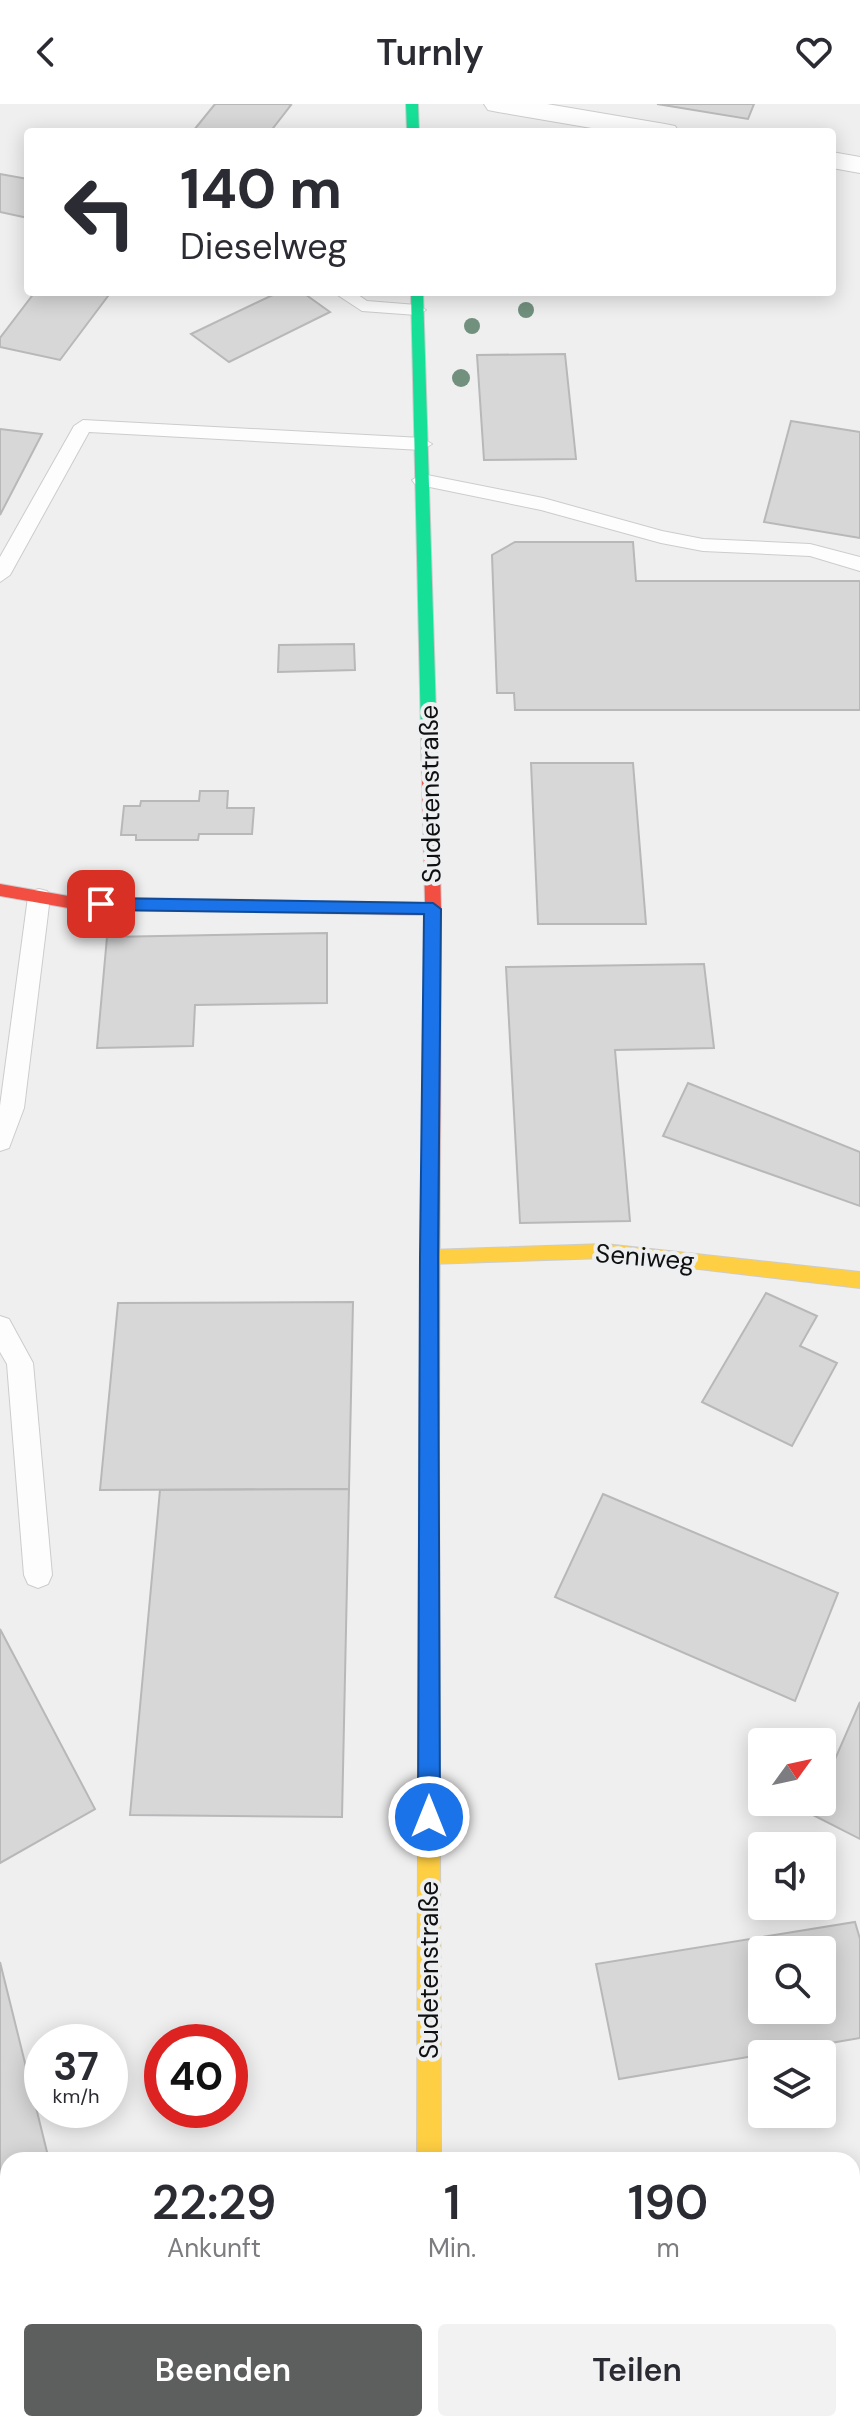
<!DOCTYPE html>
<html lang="de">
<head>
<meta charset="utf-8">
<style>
  :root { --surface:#fff; --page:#f2f2f3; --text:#2b2b33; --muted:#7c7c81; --accent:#5d5e5e }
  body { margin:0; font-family:"DM Sans",sans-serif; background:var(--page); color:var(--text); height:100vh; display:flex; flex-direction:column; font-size:30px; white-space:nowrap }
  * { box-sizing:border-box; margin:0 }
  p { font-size:26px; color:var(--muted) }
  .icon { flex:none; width:44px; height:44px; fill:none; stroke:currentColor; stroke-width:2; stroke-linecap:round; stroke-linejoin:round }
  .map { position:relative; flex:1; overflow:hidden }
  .details { position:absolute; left:0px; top:2048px; width:860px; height:280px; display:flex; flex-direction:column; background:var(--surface); border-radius:24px 24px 0 0; box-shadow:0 4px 20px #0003 }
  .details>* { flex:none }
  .hud { position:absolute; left:24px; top:24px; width:812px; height:168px; border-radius:8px; box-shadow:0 4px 20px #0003; background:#fff; color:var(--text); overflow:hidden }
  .needle { width:52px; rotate:57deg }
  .tools { position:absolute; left:748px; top:1624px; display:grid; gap:16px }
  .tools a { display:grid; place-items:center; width:88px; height:88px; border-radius:8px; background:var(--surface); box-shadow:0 4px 20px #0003; font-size:40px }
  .speed { position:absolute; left:24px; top:1920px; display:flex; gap:16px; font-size:40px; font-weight:700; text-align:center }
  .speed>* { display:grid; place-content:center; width:104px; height:104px; border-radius:50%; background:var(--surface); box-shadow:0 4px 20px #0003; line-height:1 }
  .speed small { font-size:20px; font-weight:400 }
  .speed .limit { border:12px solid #d22; background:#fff; color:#111 }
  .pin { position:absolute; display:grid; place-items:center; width:68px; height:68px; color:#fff; margin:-34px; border-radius:16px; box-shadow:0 4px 12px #0006 }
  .me { position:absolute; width:88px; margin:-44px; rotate:0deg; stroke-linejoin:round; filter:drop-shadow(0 0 6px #0008) }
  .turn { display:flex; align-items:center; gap:28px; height:168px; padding:0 24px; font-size:36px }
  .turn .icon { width:104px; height:104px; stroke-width:2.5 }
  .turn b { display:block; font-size:56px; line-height:68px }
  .eta { display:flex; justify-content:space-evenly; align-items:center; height:136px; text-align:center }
  .eta b { font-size:48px; font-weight:600; line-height:56px }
  .primary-button { display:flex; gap:16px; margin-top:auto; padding:16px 24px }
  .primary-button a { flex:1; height:92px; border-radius:8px; background:var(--accent); color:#fff; font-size:32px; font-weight:600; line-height:92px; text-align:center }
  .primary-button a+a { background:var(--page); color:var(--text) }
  header { display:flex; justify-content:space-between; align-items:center; height:104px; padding:0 24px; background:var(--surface); font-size:36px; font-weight:600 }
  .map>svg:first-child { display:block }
</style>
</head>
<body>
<header><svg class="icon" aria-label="back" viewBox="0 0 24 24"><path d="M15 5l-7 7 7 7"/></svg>Turnly<svg class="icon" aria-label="heart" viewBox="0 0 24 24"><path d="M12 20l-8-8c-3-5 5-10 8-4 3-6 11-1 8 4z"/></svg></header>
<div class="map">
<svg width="860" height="2328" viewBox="0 0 860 2328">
  <rect width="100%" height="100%" fill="#efeff0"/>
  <g fill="#d7d7d8" stroke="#b8b8b9" stroke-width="2" fill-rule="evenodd">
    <polygon points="215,0 288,0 291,1 270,28 180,28 194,26"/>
    <polygon points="657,0 754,0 748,15"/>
    <polygon points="0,70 28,75 28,114 0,108"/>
    <polygon points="35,188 111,188 60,256 0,243 0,234"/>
    <polygon points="279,188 302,188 330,208 229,258 191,230"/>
    <polygon points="565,250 576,355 484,356 477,251"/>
    <polygon points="791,317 860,328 860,434 764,418"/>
    <polygon points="0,325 42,330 0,411"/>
    <polygon points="515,438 633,438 636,477 860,477 860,606 515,606 514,589 497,589 492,451"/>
    <polygon points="354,540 355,566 278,568 279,541"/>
    <polygon points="531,659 633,659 646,820 538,820"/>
    <polygon points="200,687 228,687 227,704 254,704 252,730 199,730 198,736 136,736 136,731 121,731 124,702 140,702 141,697 199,697"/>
    <polygon points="327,829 327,899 195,901 193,942 97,944 107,833"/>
    <polygon points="704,860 714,944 615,946 630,1117 520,1119 506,863"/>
    <polygon points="688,979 860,1048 860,1102 663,1032"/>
    <polygon points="766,1189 817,1212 800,1242 837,1259 792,1342 702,1298"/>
    <polygon points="353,1198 349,1385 100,1386 118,1199"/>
    <polygon points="349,1385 342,1713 130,1711 160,1386"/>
    <polygon points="603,1390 838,1489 795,1597 555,1493"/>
    <polygon points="0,1525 95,1705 0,1759"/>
    <polygon points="860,1598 860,1735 811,1710 816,1698 822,1698 822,1685"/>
    <path d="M855,1818L860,1835V1934L619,1975L596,1860ZM762,1846H822V1906H762Z"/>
    <polygon points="0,1858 49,2056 8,2056 8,2234 0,2238"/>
    <polygon points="853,2064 860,2103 860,2328 733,2328 731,2320 852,2320"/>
  </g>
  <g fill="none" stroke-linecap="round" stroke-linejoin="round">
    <g stroke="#cccccd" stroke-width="2">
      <g id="lane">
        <polygon points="333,188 354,188 367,197 417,201 426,206 417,211 362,207"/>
        <polygon points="83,316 422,334 432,340 422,346 89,328 10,471 0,478 0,453 74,322"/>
        <polygon points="422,370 543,394 662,427 703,435 810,440 860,453 860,467 810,452 703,447 661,439 541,406 415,380 412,376"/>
        <polygon points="39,785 47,787 50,793 24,1004 9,1044 0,1047 0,1002 28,793 31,787"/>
        <polygon points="0,1212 9,1215 33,1259 52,1471 48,1480 38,1484 28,1480 24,1471 7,1260 0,1248"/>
      </g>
    </g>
    <g stroke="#cccccd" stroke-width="2">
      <g id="street">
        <polygon points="484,0 547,0 665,20 675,22 679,28 615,28 498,8 488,6"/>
        <polygon points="832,48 860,53 860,69 832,64"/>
      </g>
    </g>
    <g stroke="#cccccd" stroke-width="2">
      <g id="fast">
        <polygon points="406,0 418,0 419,28 407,28"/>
        <polygon points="411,188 423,188 438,674 430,679 422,674"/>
        <polygon points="429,1334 436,1336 439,1342 440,1730 437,1737 429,1741 421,1737 418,1730 419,1342 422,1336"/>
      </g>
    </g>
    <g stroke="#cccccd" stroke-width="2">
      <g id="slow">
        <polygon points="605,1140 860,1168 860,1184 605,1154 429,1160 423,1158 420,1153 423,1148 429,1146"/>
        <polygon points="429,1719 437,1723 440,1730 441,2056 417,2056 418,1730 421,1723"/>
      </g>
    </g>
    <g stroke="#cccccd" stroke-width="2">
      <g id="jam">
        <polygon points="430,669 438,674 441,805 439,1342 436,1348 429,1350 422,1348 419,1342 425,811 74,805 0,792 0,780 74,793 425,799 422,674"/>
        <rect x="417" y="2320" width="24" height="8"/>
      </g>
    </g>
    <use href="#lane" fill="#fdfdfd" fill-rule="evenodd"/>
    <use href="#street" fill="#fdfdfd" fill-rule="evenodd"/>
    <use href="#fast" fill="#16e098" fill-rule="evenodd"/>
    <use href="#slow" fill="#ffcf43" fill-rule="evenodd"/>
    <use href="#jam" fill="#f24e42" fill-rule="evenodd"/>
  </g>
  <g fill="#72907e">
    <circle cx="526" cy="206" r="8"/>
    <circle cx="472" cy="222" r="8"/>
    <circle cx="461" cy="274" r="9"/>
  </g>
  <polygon fill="#1a73e8" stroke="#114b97" stroke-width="2" points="101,794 433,799 441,805 438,1153 440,1713 437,1721 429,1724 421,1721 418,1713 420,1153 424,810 101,806 93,800"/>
  <g text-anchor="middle" stroke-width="8" stroke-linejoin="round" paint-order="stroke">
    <g font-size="26" fill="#0f1010" stroke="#eeeff1">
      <text transform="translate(430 690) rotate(-91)" y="9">Sudetenstraße</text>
      <text transform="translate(645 1153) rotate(5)" y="9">Seniweg</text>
      <text transform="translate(429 1866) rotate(-90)" y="9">Sudetenstraße</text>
    </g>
  </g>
</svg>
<div class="tools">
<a><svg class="needle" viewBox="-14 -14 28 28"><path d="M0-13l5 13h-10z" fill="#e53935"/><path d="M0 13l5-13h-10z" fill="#7c7c81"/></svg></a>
<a><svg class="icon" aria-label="sound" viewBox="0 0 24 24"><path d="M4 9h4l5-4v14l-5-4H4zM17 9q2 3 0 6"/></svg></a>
<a><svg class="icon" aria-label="search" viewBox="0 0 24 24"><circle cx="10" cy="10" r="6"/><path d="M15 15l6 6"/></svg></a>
<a><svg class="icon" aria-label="layers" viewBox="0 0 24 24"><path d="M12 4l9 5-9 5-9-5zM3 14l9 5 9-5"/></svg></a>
</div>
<div class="speed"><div>37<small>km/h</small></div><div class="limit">40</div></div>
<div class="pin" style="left:101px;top:800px;background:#d93025"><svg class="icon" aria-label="arrive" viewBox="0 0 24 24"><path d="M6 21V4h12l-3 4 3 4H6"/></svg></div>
<svg class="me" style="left:429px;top:1713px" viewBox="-20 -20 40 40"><circle r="17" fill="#1a73e8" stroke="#fff" stroke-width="3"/><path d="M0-11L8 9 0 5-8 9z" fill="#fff"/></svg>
<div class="hud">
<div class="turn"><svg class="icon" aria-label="left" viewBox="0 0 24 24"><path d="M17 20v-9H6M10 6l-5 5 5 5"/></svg><div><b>140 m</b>Dieselweg</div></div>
</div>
<section class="details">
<div class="eta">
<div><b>22:29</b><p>Ankunft</p></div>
<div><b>1</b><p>Min.</p></div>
<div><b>190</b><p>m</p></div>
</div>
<div class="primary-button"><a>Beenden</a><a>Teilen</a></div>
</section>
</div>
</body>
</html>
